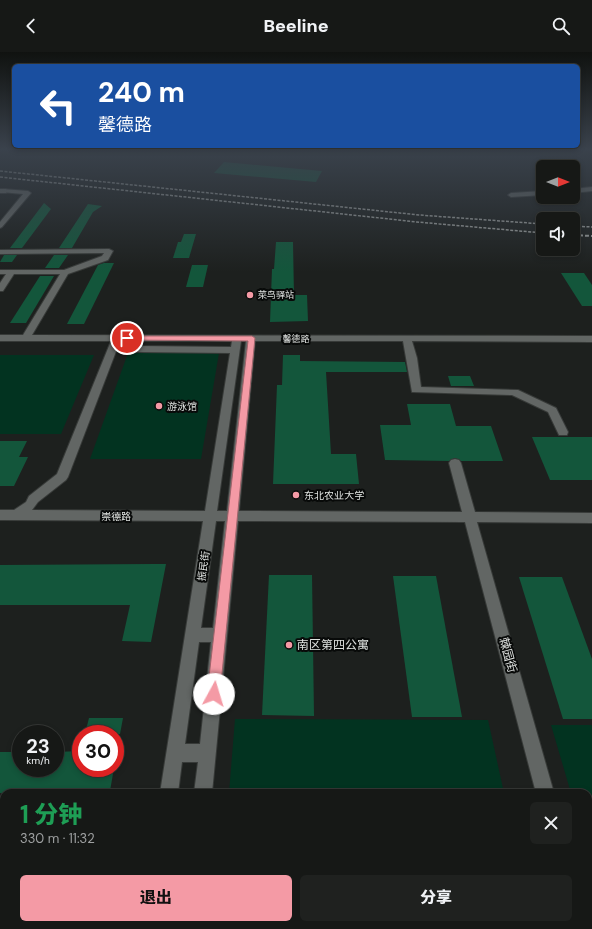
<!DOCTYPE html>
<html lang="zh">
<head>
<meta charset="utf-8">
<style>
  :root { --surface:#161816; --page:#1f211f; --text:#f1f3f6; --muted:#9ea0a1; --line:#353735; --accent:#f49aa5 }
  body { margin:0; font-family:"DM Sans","Noto Sans SC",sans-serif; background:var(--page); color:var(--text); height:100vh; display:flex; flex-direction:column; font-size:15px; white-space:nowrap }
  * { box-sizing:border-box; margin:0 }
  p { font-size:13px; color:var(--muted) }
  .icon { flex:none; width:22px; height:22px; fill:none; stroke:currentColor; stroke-width:2; stroke-linecap:round; stroke-linejoin:round }
  .map { position:relative; flex:1; overflow:hidden }
  .details { position:absolute; left:0px; top:737px; width:592px; height:140px; display:flex; flex-direction:column; background:var(--surface); border-radius:12px 12px 0 0; box-shadow:0 2px 6px #0003,0 0 0 1px var(--line) }
  .details>* { flex:none }
  .hud { position:absolute; left:12px; top:12px; width:568px; height:84px; border-radius:6px; box-shadow:0 2px 6px #0003,0 0 0 1px var(--line); background:#1a4fa0; color:#fff; overflow:hidden }
  .needle { width:26px; rotate:90deg }
  .tools { position:absolute; left:536px; top:108px; display:grid; gap:8px }
  .tools a { display:grid; place-items:center; width:44px; height:44px; border-radius:6px; background:var(--surface); box-shadow:0 2px 6px #0003,0 0 0 1px var(--line); font-size:20px }
  .speed { position:absolute; left:12px; top:673px; display:flex; gap:8px; font-size:20px; font-weight:700; text-align:center }
  .speed>* { display:grid; place-content:center; width:52px; height:52px; border-radius:50%; background:var(--surface); box-shadow:0 2px 6px #0003,0 0 0 1px var(--line); line-height:1 }
  .speed small { font-size:10px; font-weight:400 }
  .speed .limit { border:6px solid #d22; background:#fff; color:#111 }
  .pin { position:absolute; display:grid; place-items:center; width:34px; height:34px; color:#fff; margin:-17px; border:2px solid #fff; border-radius:50%; box-shadow:0 1px 4px #0007 }
  .me { position:absolute; width:44px; margin:-22px; rotate:6deg; stroke-linejoin:round; filter:drop-shadow(0 0 3px #0008) }
  .turn { display:flex; align-items:center; gap:14px; height:84px; padding:0 20px; font-size:18px }
  .turn .icon { width:52px; height:52px; stroke-width:2.5 }
  .turn b { display:block; font-size:28px; line-height:34px }
  .round { display:grid; place-items:center; flex:none; width:42px; height:42px; border-radius:6px; background:var(--page) }
  .summary { display:flex; align-items:center; justify-content:space-between; height:68px; padding:0 20px }
  h1 { font-size:24px; font-weight:800; line-height:30px; color:#1e9e55 }
  .primary-button { display:flex; gap:8px; margin-top:auto; padding:8px 20px }
  .primary-button a { flex:1; height:46px; border-radius:6px; background:var(--accent); color:#111; font-size:16px; font-weight:800; line-height:46px; text-align:center }
  .primary-button a+a { background:var(--page); color:var(--text) }
  header { display:flex; justify-content:space-between; align-items:center; height:52px; padding:0 20px; background:var(--surface); font-size:18px; font-weight:800 }
  .map>svg:first-child { display:block }
</style>
</head>
<body>
<header><svg class="icon" aria-label="back" viewBox="0 0 24 24"><path d="M15 5l-7 7 7 7"/></svg>Beeline<svg class="icon" aria-label="search" viewBox="0 0 24 24"><circle cx="10" cy="10" r="6"/><path d="M15 15l6 6"/></svg></header>
<div class="map">
<svg width="592" height="877" viewBox="0 0 592 877">
  <rect width="100%" height="100%" fill="#1d201e"/>
  <g fill="#023320">
    <polygon points="128,301 219,301 201,407 90,407"/>
    <polygon points="0,303 94,303 61,382 0,382"/>
    <polygon points="235,667 488,668 504,741 229,741"/>
    <polygon points="551,673 592,673 592,811 588,797 588,741 571,741"/>
  </g>
  <g fill="#13563b">
    <polygon points="224,110 322,119 316,130 214,121"/>
    <polygon points="44,151 51,157 22,196 10,196"/>
    <polygon points="88,152 102,154 93,160 72,196 59,196"/>
    <polygon points="184,182 196,182 189,206 173,206 178,190 181,190"/>
    <polygon points="276,190 293,190 294,243 307,243 308,269 270,270 272,217 274,217"/>
    <polygon points="4,203 17,203 12,210 0,210"/>
    <polygon points="54,203 68,203 59,216 45,216"/>
    <polygon points="104,211 114,211 84,272 67,272 98,213"/>
    <polygon points="192,213 208,213 203,235 186,235"/>
    <polygon points="561,221 584,221 592,233 592,254 582,254"/>
    <polygon points="40,224 54,224 26,271 10,271"/>
    <polygon points="283,303 300,303 300,309 405,310 407,320 326,320 331,402 356,402 359,432 273,432 277,333 282,333"/>
    <polygon points="448,324 470,324 474,334 451,334"/>
    <polygon points="407,352 450,352 456,374 491,374 503,409 461,409 455,406 449,409 385,408 380,373 411,373"/>
    <polygon points="532,385 592,385 592,428 550,428"/>
    <polygon points="0,389 27,389 19,405 28,405 14,434 0,434"/>
    <polygon points="152,512 166,512 151,590 122,589 130,553 0,553 0,513"/>
    <polygon points="269,523 312,523 314,664 262,663"/>
    <polygon points="393,524 436,524 462,665 412,665"/>
    <polygon points="519,525 562,525 592,607 592,667 563,667"/>
    <polygon points="89,666 123,666 120,682 85,682"/>
    <polygon points="81,699 81,716 114,716 110,739 0,741 0,700 21,700 21,716 55,716 55,700"/>
  </g>
  <g fill="none" stroke-linecap="round" stroke-linejoin="round">
    <g stroke="#373a38" stroke-width="2">
      <g id="minor">
        <polygon points="592,135 592,139 573,141 573,137"/>
        <polygon points="3,137 28,139 31,141 2,175 0,176 0,170 23,142 1,140 1,138"/>
        <polygon points="543,139 543,143 511,145 508,143 511,141"/>
        <path d="M109,197L113,199L108,208L68,222L32,283L592,284V290L412,289L417,306L421,335L518,338L556,356L568,380L567,383H559L548,360L512,343L412,340L403,289H255L239,459L462,460L449,411L451,408L455,407L459,408L461,411L475,460L592,461V471L477,470L554,741H536L465,470L238,469L212,741H194L198,710H182L178,741H160L203,469L0,468V458H14L26,450L29,444L57,422L111,289H0V283H23L60,222H14L3,239H0V231L6,222H0V218H64L102,204L104,201L0,202V198ZM120,289H125L132,299L135,300L230,301L205,459L32,458L38,450L66,428L68,425ZM134,289H232L231,295L138,294ZM241,289H246L227,459H217ZM216,469H225L213,576H201ZM199,590H211L200,692H185Z"/>
        <polygon points="588,866 592,877 572,877 571,873 588,873"/>
        <polygon points="147,873 168,873 169,877 148,877"/>
        <polygon points="176,873 197,873 196,877 175,877"/>
      </g>
    </g>
    <g stroke="#373a38" stroke-width="2">
      <polygon id="tertiary" points="0,137 6,137 7,139 6,141 0,141"/>
    </g>
    <use href="#minor" fill="#626664" fill-rule="evenodd"/>
    <use href="#tertiary" fill="#626664" fill-rule="evenodd"/>
    <g stroke="#989b99" stroke-width="1.5" stroke-dasharray="3 1.5" stroke-linecap="butt">
      <polyline points="0,119 419,163 543,172"/>
      <polyline points="0,125 417,170 543,181"/>
      <polyline points="573,174 592,175"/>
    </g>
    <polyline stroke="#989b99" stroke-width="2" stroke-dasharray="4 2" stroke-linecap="butt" points="573,183 592,184"/>
  </g>
  <linearGradient id="sky" x2="0" y2="1"><stop stop-color="#101210"/><stop offset="0.44" stop-color="#3a424c"/><stop offset="1" stop-color="#3a424c" stop-opacity="0"/></linearGradient>
  <rect width="592" height="220" fill="url(#sky)"/>
  <polygon fill="#f49aa5" stroke="#9f646b" points="124,284 252,284 255,286 220,642 218,647 214,648 209,647 207,642 248,289 127,288 124,287"/>
  <g fill="#f49aa5" stroke="#080a09" stroke-width="1.5">
    <circle cx="250" cy="243" r="4"/>
    <circle cx="159" cy="354" r="4"/>
    <circle cx="296" cy="443" r="4"/>
    <circle cx="289" cy="593" r="4"/>
  </g>
  <g text-anchor="middle" stroke-width="4" stroke-linejoin="round" paint-order="stroke">
    <g font-size="9" fill="#e0e3e1" stroke="#080a09" text-anchor="start">
      <text x="258" y="246">菜鸟驿站</text>
    </g>
    <g font-size="9" fill="#e0e3e1" stroke="#080a09">
      <text x="296" y="290">馨德路</text>
    </g>
    <g font-size="10" fill="#e0e3e1" stroke="#080a09" text-anchor="start">
      <text x="167" y="358">游泳馆</text>
      <text x="304" y="447">东北农业大学</text>
    </g>
    <g font-size="10" fill="#e0e3e1" stroke="#080a09">
      <text x="116" y="468">崇德路</text>
      <text transform="translate(203 514) rotate(-82)" y="4">振民街</text>
    </g>
    <g font-size="12" fill="#e0e3e1" stroke="#080a09" text-anchor="start">
      <text x="297" y="597">南区第四公寓</text>
    </g>
    <g font-size="12" fill="#e0e3e1" stroke="#080a09">
      <text transform="translate(508 603) rotate(75)" y="4">棘园街</text>
    </g>
  </g>
</svg>
<div class="tools">
<a><svg class="needle" viewBox="-14 -14 28 28"><path d="M0-13l5 13h-10z" fill="#e53935"/><path d="M0 13l5-13h-10z" fill="#9ea0a1"/></svg></a>
<a><svg class="icon" aria-label="sound" viewBox="0 0 24 24"><path d="M4 9h4l5-4v14l-5-4H4zM17 9q2 3 0 6"/></svg></a>
</div>
<div class="speed"><div>23<small>km/h</small></div><div class="limit">30</div></div>
<div class="pin" style="left:127px;top:286px;background:#d93025"><svg class="icon" aria-label="arrive" viewBox="0 0 24 24"><path d="M6 21V4h12l-3 4 3 4H6"/></svg></div>
<svg class="me" style="left:214px;top:642px" viewBox="-20 -20 40 40"><circle r="19" fill="#fff"/><path d="M0-13L10 11 0 6-10 11z" fill="#f49aa5"/></svg>
<div class="hud">
<div class="turn"><svg class="icon" aria-label="left" viewBox="0 0 24 24"><path d="M17 20v-9H6M10 6l-5 5 5 5"/></svg><div><b>240 m</b>馨德路</div></div>
</div>
<section class="details">
<div class="summary"><div><h1>1 分钟</h1><p>330 m · 11:32</p></div><a class="round"><svg class="icon" aria-label="close" viewBox="0 0 24 24"><path d="M6 6l12 12M18 6L6 18"/></svg></a></div>
<div class="primary-button"><a>退出</a><a>分享</a></div>
</section>
</div>
</body>
</html>
